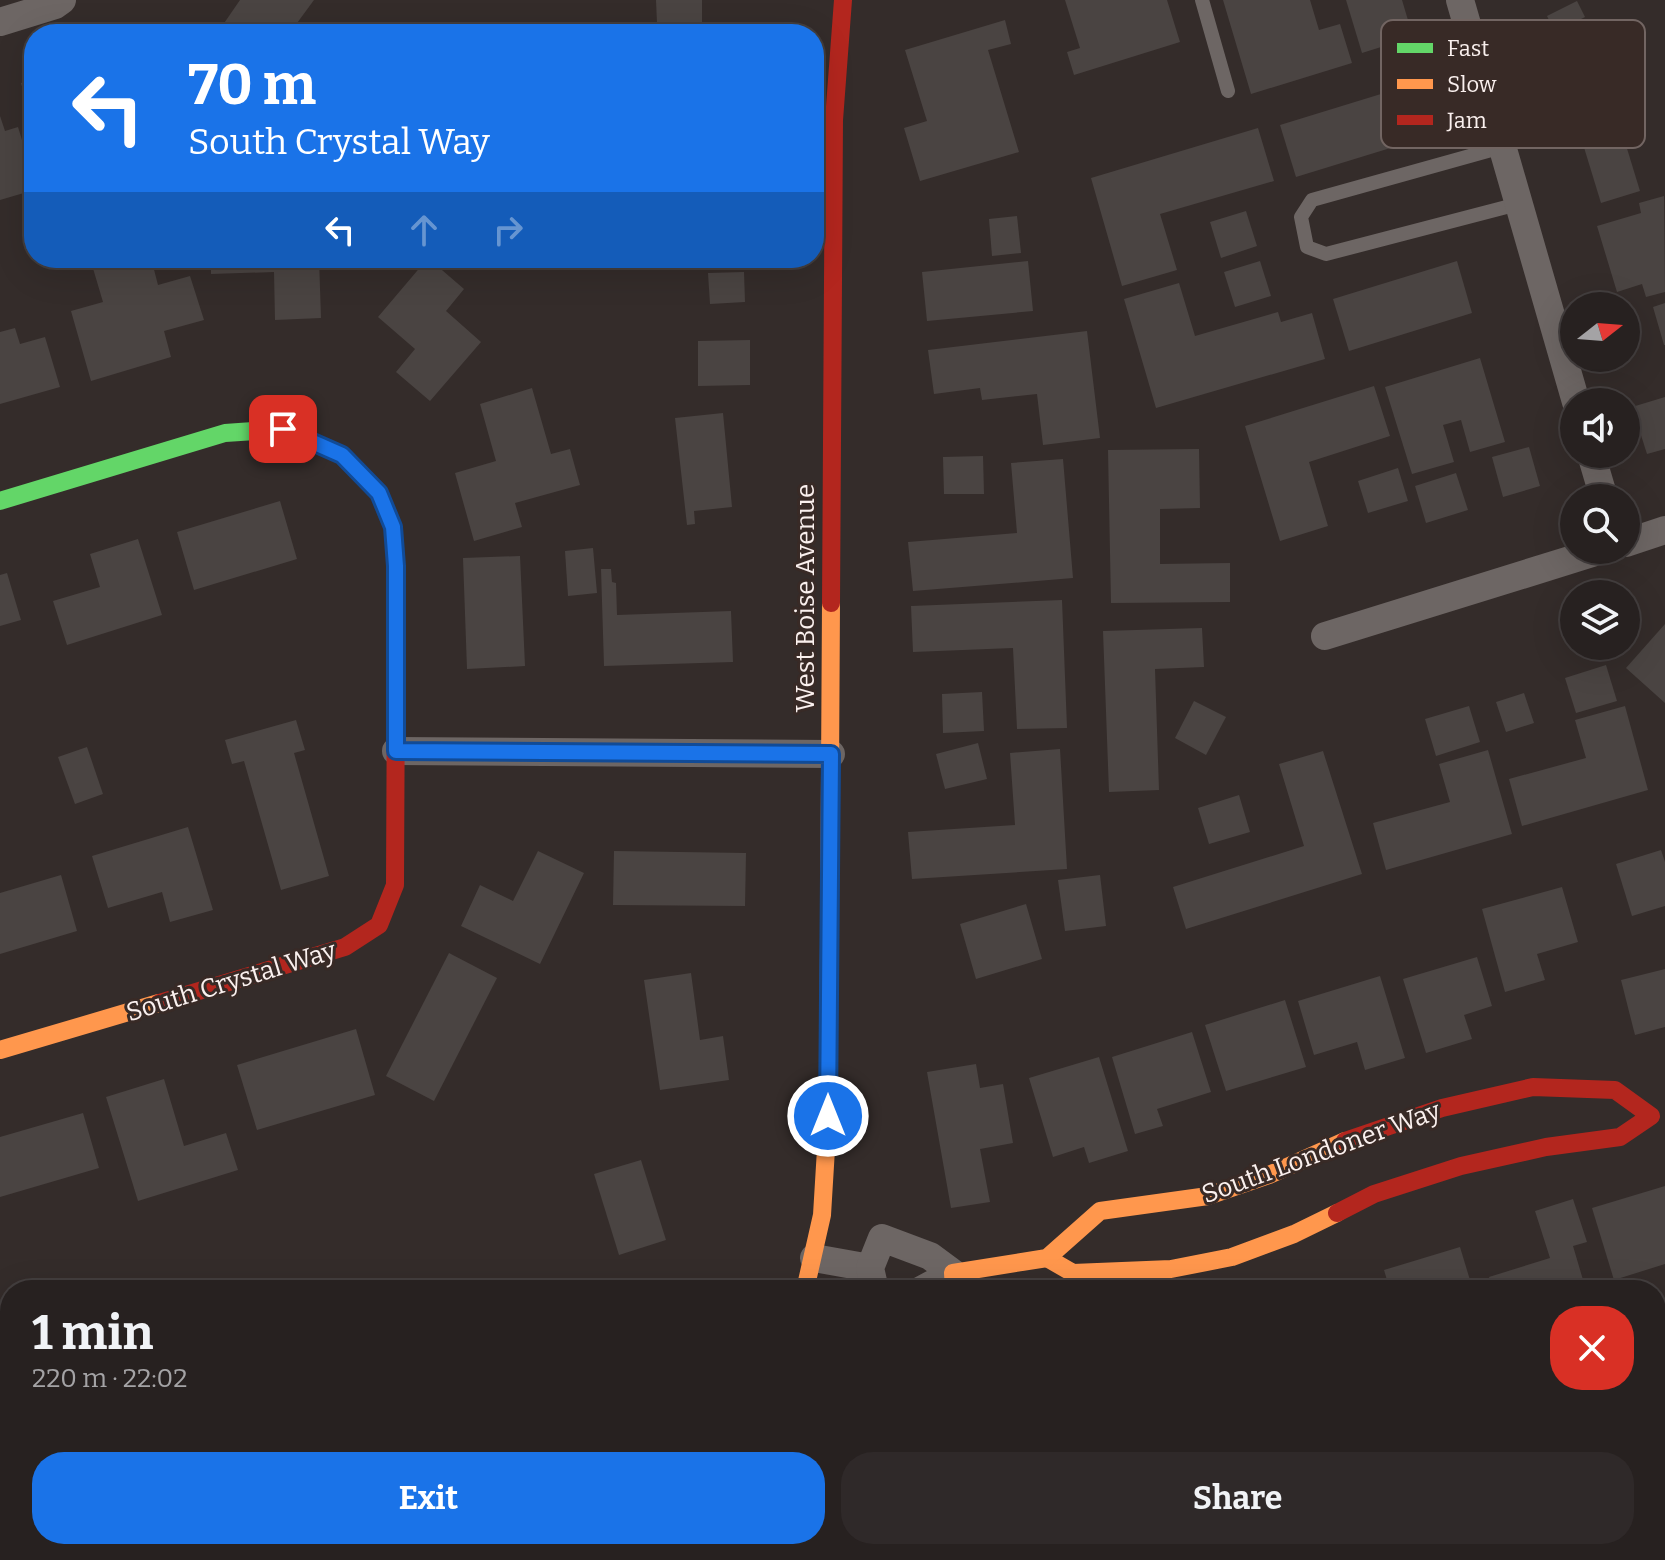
<!DOCTYPE html>
<html lang="en">
<head>
<meta charset="utf-8">
<style>
  :root { --surface:#272120; --page:#2f2929; --text:#f1f3f6; --muted:#a4a3a5; --line:#433e3e; --accent:#1a73e8 }
  body { margin:0; font-family:Bitter,serif; background:var(--page); color:var(--text); height:100vh; display:flex; flex-direction:column; font-size:30px; white-space:nowrap }
  * { box-sizing:border-box; margin:0 }
  p { font-size:26px; color:var(--muted) }
  .icon { flex:none; width:44px; height:44px; fill:none; stroke:currentColor; stroke-width:2; stroke-linecap:round; stroke-linejoin:round }
  .map { position:relative; flex:1; overflow:hidden }
  .sheet { position:absolute; left:0px; top:1280px; width:1666px; height:280px; display:flex; flex-direction:column; background:var(--surface); border-radius:32px 32px 0 0; box-shadow:0 8px 32px #0002,0 0 0 2px var(--line) }
  .sheet>* { flex:none }
  .guide { position:absolute; left:24px; top:24px; width:800px; height:244px; border-radius:32px; box-shadow:0 8px 32px #0002,0 0 0 2px var(--line); background:#1a73e8; color:#fff; overflow:hidden }
  .needle { width:52px; rotate:73deg }
  .buttons { position:absolute; left:1560px; top:292px; display:grid; gap:16px }
  .buttons a { display:grid; place-items:center; width:80px; height:80px; border-radius:50%; background:var(--surface); box-shadow:0 8px 32px #0002,0 0 0 2px var(--line); font-size:40px }
  .pin { position:absolute; display:grid; place-items:center; width:68px; height:68px; color:#fff; margin:-34px; border-radius:16px; box-shadow:0 4px 12px #0006 }
  .me { position:absolute; width:88px; margin:-44px; rotate:0deg; stroke-linejoin:round; filter:drop-shadow(0 0 6px #0008) }
  .turn { display:flex; align-items:center; gap:28px; height:168px; padding:0 32px; font-size:36px }
  .turn .icon { width:104px; height:104px; stroke-width:2.5 }
  .turn b { display:block; font-size:56px; line-height:68px }
  .lanes { display:flex; align-items:center; height:76px; padding:0 32px; background:#0003; justify-content:center; gap:40px; direction:ltr }
  .lanes .off { opacity:.35 }
  .round { display:grid; place-items:center; flex:none; width:84px; height:84px; border-radius:32px; background:var(--page) }
  .overview { display:flex; align-items:center; justify-content:space-between; height:136px; padding:0 32px }
  h1 { font-size:48px; font-weight:700; line-height:60px }
  .action { display:flex; gap:16px; margin-top:auto; padding:16px 32px }
  .action a { flex:1; height:92px; border-radius:32px; background:var(--accent); color:#fff; font-size:32px; font-weight:700; line-height:92px; text-align:center }
  .action a+a { background:var(--page); color:var(--text) }
  .map>svg:first-child { display:block }
</style>
</head>
<body>
<div class="map">
<svg width="1665" height="1560" viewBox="0 0 1665 1560">
  <rect width="100%" height="100%" fill="#342c2a"/>
  <polygon fill="#604036" points="1665,1321 1665,1560 1155,1560 1154,1550 1656,1550 1656,1324"/>
  <g fill="#4a4442">
    <polygon points="240,0 314,0 289,34 220,34 218,32"/>
    <polygon points="656,0 702,0 702,23 657,23"/>
    <polygon points="1065,0 1167,0 1180,42 1074,75 1067,52 1080,48"/>
    <polygon points="1223,0 1310,0 1319,30 1340,24 1352,63 1251,94"/>
    <polygon points="1346,0 1402,0 1413,37 1362,53"/>
    <polygon points="1577,1 1585,17 1555,32 1547,16"/>
    <polygon points="1005,20 1011,44 988,50 1019,152 920,181 904,128 927,121 905,50"/>
    <polygon points="34,79 34,124 33,124 21,83"/>
    <polygon points="1407,86 1423,138 1296,177 1280,125"/>
    <polygon points="1614,106 1640,191 1601,203 1575,118"/>
    <polygon points="0,116 5,131 18,127 34,179 34,190 0,200"/>
    <polygon points="1258,128 1274,181 1160,214 1177,270 1122,286 1091,178"/>
    <polygon points="1664,196 1665,292 1646,297 1642,284 1617,292 1597,226 1641,213 1639,203"/>
    <polygon points="1246,211 1257,246 1221,258 1210,222"/>
    <polygon points="1017,216 1021,253 992,256 989,219"/>
    <polygon points="114,258 151,258 158,285 190,276 204,320 164,331 171,357 91,381 71,311 103,302 92,265"/>
    <polygon points="211,258 319,258 321,318 275,320 274,272 211,274"/>
    <polygon points="428,258 464,289 446,311 481,342 430,401 396,372 415,349 378,317"/>
    <polygon points="1028,261 1033,311 927,321 922,272"/>
    <polygon points="1260,261 1271,296 1235,307 1224,272"/>
    <polygon points="1457,261 1472,313 1349,351 1333,299"/>
    <polygon points="744,272 745,302 710,304 708,273"/>
    <polygon points="1179,283 1195,336 1278,312 1281,322 1312,313 1325,359 1156,408 1124,299"/>
    <polygon points="1665,303 1665,345 1664,345 1653,307"/>
    <polygon points="15,328 20,344 45,337 60,387 0,404 0,332"/>
    <polygon points="1087,331 1100,438 1043,445 1037,394 982,400 980,388 934,394 928,350"/>
    <polygon points="750,340 750,385 698,386 698,341"/>
    <polygon points="1480,358 1505,442 1470,452 1461,420 1443,425 1454,462 1412,474 1385,387"/>
    <polygon points="1374,386 1390,436 1309,462 1328,526 1280,541 1245,426"/>
    <polygon points="532,388 551,454 570,449 580,485 515,503 522,527 474,541 455,473 496,461 480,404"/>
    <polygon points="1665,397 1665,449 1647,454 1632,407"/>
    <polygon points="723,413 732,507 694,511 695,524 687,525 675,418"/>
    <polygon points="1529,447 1540,486 1503,497 1492,457"/>
    <polygon points="1199,449 1200,508 1160,509 1160,564 1230,563 1230,602 1111,603 1108,450"/>
    <polygon points="983,456 984,494 944,494 943,457"/>
    <polygon points="1063,459 1073,578 913,591 908,542 1017,533 1011,463"/>
    <polygon points="1398,468 1408,501 1368,513 1358,481"/>
    <polygon points="1456,473 1468,510 1426,523 1415,486"/>
    <polygon points="280,501 297,559 194,590 177,532"/>
    <polygon points="138,539 162,615 67,645 53,601 100,587 90,554"/>
    <polygon points="593,548 597,593 568,596 565,551"/>
    <polygon points="520,556 525,666 467,669 463,558"/>
    <polygon points="601,569 611,569 612,582 616,583 617,615 731,611 733,662 604,666"/>
    <polygon points="7,573 21,620 0,626 0,575"/>
    <polygon points="1062,600 1067,728 1017,729 1013,648 913,652 911,606"/>
    <polygon points="1665,624 1665,703 1626,668"/>
    <polygon points="1202,628 1204,667 1155,669 1159,790 1109,792 1103,631"/>
    <polygon points="1606,665 1617,701 1576,713 1565,678"/>
    <polygon points="982,692 984,731 943,733 942,694"/>
    <polygon points="1524,693 1534,723 1506,732 1496,702"/>
    <polygon points="1194,701 1226,717 1206,755 1175,738"/>
    <polygon points="1469,706 1480,742 1436,756 1425,719"/>
    <polygon points="1625,706 1648,790 1522,826 1509,779 1586,758 1575,720"/>
    <polygon points="296,720 305,750 294,753 329,876 281,890 244,761 232,764 225,740"/>
    <polygon points="978,743 987,779 945,789 936,754"/>
    <polygon points="87,747 103,794 75,804 58,757"/>
    <polygon points="1060,749 1067,869 912,879 908,832 1015,825 1010,753"/>
    <polygon points="1488,750 1512,834 1386,870 1373,823 1450,802 1439,764"/>
    <polygon points="1323,751 1362,874 1186,929 1173,887 1304,846 1279,764"/>
    <polygon points="1239,795 1250,832 1209,844 1198,808"/>
    <polygon points="188,827 213,910 170,922 162,892 108,908 92,856"/>
    <polygon points="1661,850 1665,862 1665,906 1632,916 1616,864"/>
    <polygon points="538,851 584,873 540,964 461,926 480,885 513,901"/>
    <polygon points="614,851 746,853 745,906 613,905"/>
    <polygon points="61,875 77,931 0,954 0,893"/>
    <polygon points="1100,875 1106,926 1065,931 1058,880"/>
    <polygon points="1562,887 1578,942 1537,954 1545,980 1505,992 1482,909"/>
    <polygon points="1026,904 1042,959 976,979 960,924"/>
    <polygon points="449,953 497,978 434,1101 386,1076"/>
    <polygon points="1477,957 1492,1006 1464,1015 1472,1039 1426,1053 1403,979"/>
    <polygon points="1665,969 1665,1027 1635,1035 1621,980"/>
    <polygon points="691,973 700,1040 723,1036 729,1080 660,1090 644,980"/>
    <polygon points="1380,976 1405,1058 1365,1070 1357,1042 1314,1055 1298,1001"/>
    <polygon points="1285,1000 1306,1067 1226,1091 1205,1025"/>
    <polygon points="356,1029 375,1095 257,1130 237,1065"/>
    <polygon points="1192,1032 1211,1092 1157,1109 1163,1126 1135,1134 1112,1057"/>
    <polygon points="1099,1057 1128,1151 1089,1163 1084,1147 1053,1157 1029,1078"/>
    <polygon points="976,1064 980,1088 1003,1084 1013,1143 980,1149 990,1202 951,1208 927,1072"/>
    <polygon points="164,1079 184,1146 226,1133 238,1170 138,1201 106,1097"/>
    <polygon points="83,1113 99,1168 0,1197 0,1137"/>
    <polygon points="641,1160 666,1240 619,1255 594,1174"/>
    <polygon points="1665,1186 1665,1264 1614,1280 1592,1208"/>
    <polygon points="1573,1199 1587,1242 1573,1246 1586,1290 1493,1290 1489,1277 1550,1258 1535,1211"/>
    <polygon points="1460,1247 1473,1290 1390,1290 1384,1270"/>
    <polygon points="1359,1283 1361,1290 1339,1290 1338,1289"/>
    <polygon points="519,1284 521,1290 501,1290 501,1289"/>
    <polygon points="10,1418 10,1455 0,1459 0,1421"/>
    <polygon points="0,1462 6,1481 0,1483"/>
    <polygon points="504,1550 563,1550 566,1552 559,1560 505,1560 509,1555"/>
    <polygon points="815,1550 832,1550 835,1560 785,1560"/>
  </g>
  <g fill="none" stroke-linecap="round" stroke-linejoin="round">
    <g stroke="#6d6664" stroke-width="14">
      <polyline points="1202,0 1228,91"/>
      <polyline points="1502,147 1312,200 1301,217 1307,247 1326,254 1518,204"/>
    </g>
    <g stroke="#6d6664" stroke-width="28">
      <polyline points="1460,0 1576,402"/>
      <polyline points="0,22 55,5 62,0"/>
      <polyline points="1591,454 1604,498"/>
      <polyline points="1626,543 1665,530"/>
      <polyline points="1325,636 1602,550"/>
      <polyline points="396,751 831,754"/>
      <polyline points="814,1258 870,1268"/>
      <polyline points="875,1290 870,1268 882,1238 930,1256 953,1273 921,1290"/>
      <polyline points="978,1550 979,1560"/>
      <polyline points="0,1552 10,1550"/>
    </g>
    <g stroke="#63d668" stroke-width="18">
      <polyline points="0,501 225,433 283,429 342,455 379,493 393,527 396,566 396,668"/>
      <polyline points="665,1560 672,1550"/>
    </g>
    <g stroke="#ff974d" stroke-width="18">
      <polyline points="0,1050 159,1003"/>
      <polyline points="1047,1258 1073,1273 1171,1269 1232,1257 1294,1234 1337,1213"/>
      <polyline points="805,1290 822,1215 828,1116 831,603"/>
      <polyline points="954,1290 953,1273 1047,1258 1100,1211 1208,1196 1269,1175 1345,1141"/>
    </g>
    <g stroke="#b3261e" stroke-width="18">
      <polyline points="831,603 834,120 843,0"/>
      <polyline points="159,1003 345,947 379,925 395,885 396,668"/>
      <polyline points="1337,1213 1374,1194 1461,1166 1546,1147 1620,1137 1651,1116 1615,1090 1533,1087 1442,1108 1345,1141"/>
    </g>
  </g>
  <g fill="none" stroke-linecap="round" stroke-linejoin="round">
    <g stroke="#114b97" stroke-width="20">
      <polyline id="route" points="283,429 342,455 379,493 393,527 396,566 396,751 831,754 828,1116"/>
    </g>
    <use href="#route" stroke="#1a73e8" stroke-width="14"/>
  </g>
  <g text-anchor="middle" stroke-width="6" stroke-linejoin="round" paint-order="stroke">
    <g font-size="26" fill="#faf0ee" stroke="#382a26">
      <text transform="translate(805 598) rotate(-90)" y="9">West Boise Avenue</text>
      <text transform="translate(231 981) rotate(-17)" y="9">South Crystal Way</text>
      <text transform="translate(1321 1152) rotate(-20)" y="9">South Londoner Way</text>
    </g>
  </g>
  <rect x="1381" y="20" width="264" height="128" rx="12" fill="#382a26" stroke="#726562" stroke-width="2"/>
  <rect x="1397" y="43" width="36" height="10" fill="#63d668"/>
  <rect x="1397" y="79" width="36" height="10" fill="#ff974d"/>
  <rect x="1397" y="115" width="36" height="10" fill="#b3261e"/>
  <g font-size="22" fill="#faf0ee">
    <text x="1447" y="56">Fast</text>
    <text x="1447" y="92">Slow</text>
    <text x="1447" y="128">Jam</text>
  </g>
</svg>
<div class="buttons">
<a><svg class="needle" viewBox="-14 -14 28 28"><path d="M0-13l5 13h-10z" fill="#e53935"/><path d="M0 13l5-13h-10z" fill="#a4a3a5"/></svg></a>
<a><svg class="icon" aria-label="sound" viewBox="0 0 24 24"><path d="M4 9h4l5-4v14l-5-4H4zM17 9q2 3 0 6"/></svg></a>
<a><svg class="icon" aria-label="search" viewBox="0 0 24 24"><circle cx="10" cy="10" r="6"/><path d="M15 15l6 6"/></svg></a>
<a><svg class="icon" aria-label="layers" viewBox="0 0 24 24"><path d="M12 4l9 5-9 5-9-5zM3 14l9 5 9-5"/></svg></a>
</div>
<div class="pin" style="left:283px;top:429px;background:#d93025"><svg class="icon" aria-label="arrive" viewBox="0 0 24 24"><path d="M6 21V4h12l-3 4 3 4H6"/></svg></div>
<svg class="me" style="left:828px;top:1116px" viewBox="-20 -20 40 40"><circle r="17" fill="#1a73e8" stroke="#fff" stroke-width="3"/><path d="M0-11L8 9 0 5-8 9z" fill="#fff"/></svg>
<div class="guide">
<div class="turn"><svg class="icon" aria-label="left" viewBox="0 0 24 24"><path d="M17 20v-9H6M10 6l-5 5 5 5"/></svg><div><b>70 m</b>South Crystal Way</div></div>
<div class="lanes"><svg class="icon" aria-label="left" viewBox="0 0 24 24"><path d="M17 20v-9H6M10 6l-5 5 5 5"/></svg><svg class="icon off" aria-label="ahead" viewBox="0 0 24 24"><path d="M12 20V5M6 11l6-6 6 6"/></svg><svg class="icon off" aria-label="right" viewBox="0 0 24 24"><path d="M7 20v-9h11M14 6l5 5-5 5"/></svg></div>
</div>
<section class="sheet">
<div class="overview"><div><h1>1 min</h1><p>220 m · 22:02</p></div><a class="round" style="background:#d93025;color:#fff"><svg class="icon" aria-label="close" viewBox="0 0 24 24"><path d="M6 6l12 12M18 6L6 18"/></svg></a></div>
<div class="action"><a>Exit</a><a>Share</a></div>
</section>
</div>
</body>
</html>
